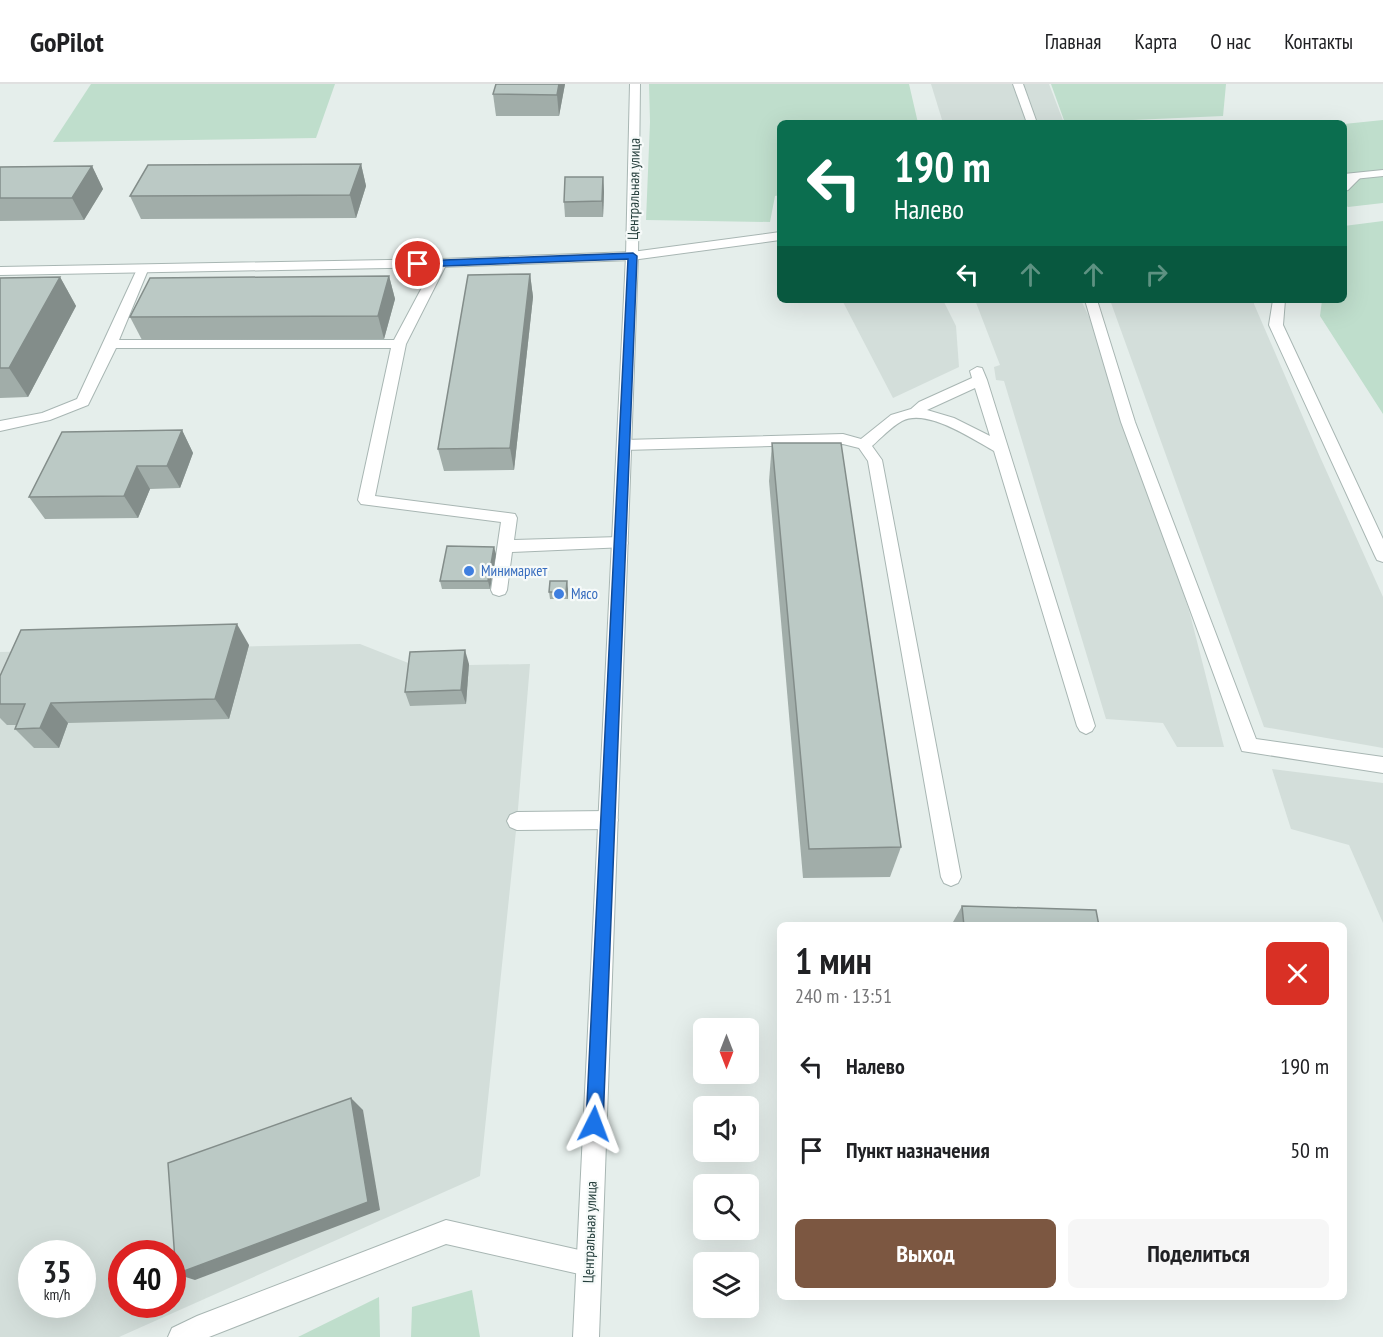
<!DOCTYPE html>
<html lang="ru">
<head>
<meta charset="utf-8">
<style>
  :root { --surface:#fff; --page:#f6f6f6; --text:#202124; --muted:#757577; --line:#e0e0e0; --accent:#7c5741 }
  body { margin:0; font-family:"PT Sans Narrow",sans-serif; background:var(--page); color:var(--text); height:100vh; display:flex; flex-direction:column; font-size:22px; white-space:nowrap }
  * { box-sizing:border-box; margin:0 }
  p { font-size:20px; color:var(--muted) }
  .icon { flex:none; width:33px; height:33px; fill:none; stroke:currentColor; stroke-width:2; stroke-linecap:round; stroke-linejoin:round }
  .map { position:relative; flex:1; overflow:hidden }
  .panel { position:absolute; left:777px; top:838px; width:570px; height:378px; display:flex; flex-direction:column; background:var(--surface); border-radius:9px; box-shadow:0 6px 24px #0002 }
  .panel>* { flex:none }
  .guide { position:absolute; left:777px; top:36px; width:570px; height:183px; border-radius:9px; box-shadow:0 6px 24px #0002; background:#0b6e4f; color:#fff; overflow:hidden }
  .needle { width:39px; rotate:180deg }
  .tools { position:absolute; left:693px; top:934px; display:grid; gap:12px }
  .tools a { display:grid; place-items:center; width:66px; height:66px; border-radius:9px; background:var(--surface); box-shadow:0 6px 24px #0002; font-size:30px }
  .speed { position:absolute; left:18px; top:1156px; display:flex; gap:12px; font-size:30px; font-weight:700; text-align:center }
  .speed>* { display:grid; place-content:center; width:78px; height:78px; border-radius:50%; background:var(--surface); box-shadow:0 6px 24px #0002; line-height:1 }
  .speed small { font-size:15px; font-weight:400 }
  .speed .limit { border:9px solid #d22; background:#fff; color:#111 }
  .pin { position:absolute; display:grid; place-items:center; width:51px; height:51px; color:#fff; margin:-26px; border:3px solid #fff; border-radius:50%; box-shadow:0 2px 6px #0007 }
  .me { position:absolute; width:66px; margin:-33px; rotate:3deg; stroke-linejoin:round; filter:drop-shadow(0 0 4px #0008) }
  .turn { display:flex; align-items:center; gap:21px; height:126px; padding:0 18px; font-size:27px }
  .turn .icon { width:78px; height:78px; stroke-width:2.5 }
  .turn b { display:block; font-size:42px; line-height:51px }
  .lanes { display:flex; align-items:center; height:57px; padding:0 18px; background:#0003; justify-content:center; gap:30px; direction:ltr }
  .lanes .off { opacity:.35 }
  .round { display:grid; place-items:center; flex:none; width:63px; height:63px; border-radius:9px; background:var(--page) }
  .summary { display:flex; align-items:center; justify-content:space-between; height:102px; padding:0 18px }
  h1 { font-size:36px; font-weight:700; line-height:45px }
  .cta { display:flex; gap:12px; margin-top:auto; padding:12px 18px }
  .cta a { flex:1; height:69px; border-radius:9px; background:var(--accent); color:#fff; font-size:24px; font-weight:700; line-height:69px; text-align:center }
  .cta a+a { background:var(--page); color:var(--text) }
  ul { padding:0; list-style:none }
  li { display:flex; align-items:center; gap:18px; height:84px; padding:0 18px }
  li div { flex:1 }
  li b { display:block; font-size:22px }
  li em { font-style:normal }
  header { display:flex; align-items:center; gap:36px; box-sizing:border-box; height:84px; padding:0 30px; background:var(--surface); border-bottom:2px solid var(--line) }
  header strong { font-size:28px }
  nav { display:flex; gap:33px; margin-inline-start:auto; font-size:21px }
  .map>svg:first-child { display:block }
</style>
</head>
<body>
<header>
<strong>GoPilot</strong>
<nav><a>Главная</a><a>Карта</a><a>О нас</a><a>Контакты</a></nav>
</header>
<div class="map">
<svg width="1383" height="1253" viewBox="0 0 1383 1253">
  <rect width="100%" height="100%" fill="#e5eeeb"/>
  <g fill="#d3deda" fill-rule="evenodd">
    <polygon points="931,0 1049,0 1064,39 943,39"/>
    <polygon points="842,216 943,216 956,242 959,283 893,314"/>
    <polygon points="975,216 1081,216 1109,276 1190,530 1224,663 1177,663 1163,639 1106,635 1004,297 996,296 994,283 1000,281"/>
    <polygon points="1110,216 1254,216 1254,220 1321,375 1383,513 1383,664 1264,643"/>
    <path d="M360,560L416,582L530,580L517,737L480,1092L119,1253H0V568ZM32,1170H82V1221H32ZM122,1170H172V1221H122Z"/>
    <polygon points="1272,685 1383,699 1383,839 1349,761 1291,745"/>
  </g>
  <g fill="#bfdecc">
    <polygon points="91,0 335,0 316,54 53,58"/>
    <polygon points="649,0 909,0 918,39 780,39 780,111 775,112 770,138 646,136 650,38"/>
    <polygon points="1051,0 1226,0 1223,32 1065,39"/>
    <polygon points="1383,36 1383,119 1348,123 1344,120 1344,40"/>
    <polygon points="1383,137 1383,330 1320,232 1322,216 1344,216 1344,142"/>
    <polygon points="472,1206 480,1253 411,1253 412,1223"/>
    <polygon points="379,1213 380,1253 298,1253"/>
  </g>
  <g fill="none" stroke-linecap="round" stroke-linejoin="round">
    <g stroke="#a8b6b3" stroke-width="2">
      <g id="service">
        <polygon points="1013,0 1023,0 1037,39 1027,39"/>
        <polygon points="1356,89 1362,92 1348,106 1344,107 1344,97"/>
        <polygon points="441,175 447,179 406,260 375,412 515,430 517,434 514,456 620,453 626,455 628,459 626,463 512,468 507,506 505,510 499,512 493,510 491,506 501,438 361,420 358,416 391,264 116,264 88,321 50,336 0,347 0,337 42,329 77,315 138,183 142,182 148,186 119,256 394,256 435,179"/>
        <polygon points="1085,216 1097,216 1135,338 1256,655 1383,673 1383,689 1242,667 1121,338"/>
        <polygon points="1273,216 1285,216 1283,241 1383,455 1383,478 1377,476 1375,472 1269,241"/>
        <path d="M977,283L982,284L987,296L1095,642L1092,647L1086,650L1080,647L1077,642L994,367C972,355 927,324 902,337C891,343 881,354 872,362L882,376L961,793L958,799L951,802L944,799L941,793L868,377L859,364L843,360L624,366L617,361L624,356L843,350L861,355L891,331L911,325L919,318L972,294L970,287ZM975,304L990,352L954,334L927,326Z"/>
        <polygon points="608,727 615,730 618,736 615,742 608,745 517,746 510,743 507,737 510,731 517,728"/>
        <polygon points="446,1136 588,1168 597,1171 600,1180 597,1189 588,1192 446,1160 209,1253 168,1253 172,1244 197,1232"/>
      </g>
    </g>
    <g stroke="#a8b6b3" stroke-width="2">
      <g id="minor">
        <polygon points="1383,86 1383,92 1344,96 1344,90"/>
        <polygon points="780,148 780,156 632,176 441,183 0,191 0,183 441,175 632,168"/>
      </g>
    </g>
    <g stroke="#a8b6b3" stroke-width="2">
      <polygon id="tertiary" points="630,0 640,0 638,172 599,1253 573,1253 626,172"/>
    </g>
    <use href="#service" fill="#fff" fill-rule="evenodd"/>
    <use href="#minor" fill="#fff" fill-rule="evenodd"/>
    <use href="#tertiary" fill="#fff" fill-rule="evenodd"/>
  </g>
  <g fill="#a1ada9">
    <polygon points="565,0 559,32 496,32 493,10"/>
    <polygon points="361,80 366,102 356,134 141,135 130,112"/>
    <polygon points="92,82 103,105 84,136 0,137 0,83"/>
    <polygon points="603,93 604,108 603,133 565,133 564,118"/>
    <polygon points="530,190 533,213 514,386 444,387 438,365"/>
    <polygon points="389,192 395,215 384,255 142,256 130,233"/>
    <polygon points="60,193 76,222 28,313 0,314 0,194"/>
    <polygon points="182,346 193,369 180,404 150,405 138,434 45,435 29,413"/>
    <polygon points="772,359 901,763 890,793 803,794 769,397"/>
    <polygon points="496,470 490,505 442,505 440,497"/>
    <polygon points="568,505 568,515 550,515 549,508"/>
    <polygon points="249,561 229,635 68,639 59,664 34,664 15,645 16,641 7,641 0,634 0,592"/>
    <polygon points="469,580 466,620 410,622 405,608"/>
    <polygon points="962,822 1099,842 954,842 953,838"/>
  </g>
  <g fill="#838d8a">
    <polygon points="559,0 565,0 559,32 557,11"/>
    <polygon points="361,80 366,102 356,134 350,111"/>
    <polygon points="92,82 103,105 84,136 72,114"/>
    <polygon points="603,93 604,108 603,133 602,117"/>
    <polygon points="530,190 533,213 514,386 510,364"/>
    <polygon points="389,192 395,215 384,255 378,232"/>
    <polygon points="60,193 76,222 28,313 9,284"/>
    <polygon points="182,346 193,369 180,404 167,382"/>
    <polygon points="137,382 150,405 138,434 124,412"/>
    <polygon points="494,463 496,470 490,505 488,497"/>
    <polygon points="567,497 568,505 568,515 566,508"/>
    <polygon points="237,540 249,561 229,635 215,615"/>
    <polygon points="465,566 469,580 466,620 461,606"/>
    <polygon points="51,619 68,639 59,664 40,644"/>
    <polygon points="351,1014 363,1026 380,1126 195,1196 176,1190"/>
  </g>
  <g fill="#bbc9c5" stroke="#838d8a" stroke-width="1.5">
    <polygon points="496,0 559,0 557,11 493,10"/>
    <polygon points="361,80 350,111 130,112 148,81"/>
    <polygon points="92,82 72,114 0,114 0,83"/>
    <polygon points="565,93 603,93 602,117 564,118"/>
    <polygon points="530,190 510,364 438,365 468,191"/>
    <polygon points="389,192 378,232 130,233 150,194"/>
    <polygon points="60,193 9,284 0,284 0,194"/>
    <polygon points="182,346 167,382 137,382 124,412 29,413 62,348"/>
    <polygon points="772,359 841,359 901,763 809,765"/>
    <polygon points="447,462 494,463 488,497 440,497"/>
    <polygon points="550,497 567,497 566,508 549,508"/>
    <polygon points="237,540 215,615 51,619 40,644 15,645 25,620 0,620 0,592 21,546"/>
    <polygon points="465,566 461,606 405,608 410,568"/>
    <polygon points="962,822 1096,826 1099,842 964,842"/>
    <polygon points="351,1014 368,1118 176,1190 168,1079"/>
  </g>
  <polygon fill="#1a73e8" stroke="#114b97" stroke-width="1.5" points="633,169 637,172 603,1040 600,1046 594,1048 588,1046 586,1040 628,175 418,183 413,180 418,177"/>
  <g fill="#3f7fe0" stroke="#f6faf9" stroke-width="2">
    <circle cx="469" cy="487" r="6"/>
    <circle cx="559" cy="510" r="6"/>
  </g>
  <g text-anchor="middle" stroke-width="4.5" stroke-linejoin="round" paint-order="stroke">
    <g font-size="15" fill="#253f3c" stroke="#f6faf9">
      <text transform="translate(634 105) rotate(-89)" y="5">Центральная улица</text>
      <text transform="translate(590 1148) rotate(-88)" y="5">Центральная улица</text>
    </g>
    <g font-size="15" fill="#366cbe" stroke="#f6faf9" text-anchor="start">
      <text x="481" y="492">Минимаркет</text>
      <text x="571" y="515">Мясо</text>
    </g>
  </g>
</svg>
<div class="tools">
<a><svg class="needle" viewBox="-14 -14 28 28"><path d="M0-13l5 13h-10z" fill="#e53935"/><path d="M0 13l5-13h-10z" fill="#757577"/></svg></a>
<a><svg class="icon" aria-label="sound" viewBox="0 0 24 24"><path d="M4 9h4l5-4v14l-5-4H4zM17 9q2 3 0 6"/></svg></a>
<a><svg class="icon" aria-label="search" viewBox="0 0 24 24"><circle cx="10" cy="10" r="6"/><path d="M15 15l6 6"/></svg></a>
<a><svg class="icon" aria-label="layers" viewBox="0 0 24 24"><path d="M12 4l9 5-9 5-9-5zM3 14l9 5 9-5"/></svg></a>
</div>
<div class="speed"><div>35<small>km/h</small></div><div class="limit">40</div></div>
<div class="pin" style="left:418px;top:180px;background:#d93025"><svg class="icon" aria-label="arrive" viewBox="0 0 24 24"><path d="M6 21V4h12l-3 4 3 4H6"/></svg></div>
<svg class="me" style="left:594px;top:1040px" viewBox="-20 -20 40 40"><path d="M0-17L14 15 0 8-14 15z" fill="#1a73e8" stroke="#fff" stroke-width="4"/></svg>
<div class="guide">
<div class="turn"><svg class="icon" aria-label="left" viewBox="0 0 24 24"><path d="M17 20v-9H6M10 6l-5 5 5 5"/></svg><div><b>190 m</b>Налево</div></div>
<div class="lanes"><svg class="icon" aria-label="left" viewBox="0 0 24 24"><path d="M17 20v-9H6M10 6l-5 5 5 5"/></svg><svg class="icon off" aria-label="ahead" viewBox="0 0 24 24"><path d="M12 20V5M6 11l6-6 6 6"/></svg><svg class="icon off" aria-label="ahead" viewBox="0 0 24 24"><path d="M12 20V5M6 11l6-6 6 6"/></svg><svg class="icon off" aria-label="right" viewBox="0 0 24 24"><path d="M7 20v-9h11M14 6l5 5-5 5"/></svg></div>
</div>
<section class="panel">
<div class="summary"><div><h1>1 мин</h1><p>240 m · 13:51</p></div><a class="round" style="background:#d93025;color:#fff"><svg class="icon" aria-label="close" viewBox="0 0 24 24"><path d="M6 6l12 12M18 6L6 18"/></svg></a></div>
<ul>
<li><svg class="icon" aria-label="left" viewBox="0 0 24 24"><path d="M17 20v-9H6M10 6l-5 5 5 5"/></svg><div><b>Налево</b></div><em>190 m</em></li>
<li><svg class="icon" aria-label="arrive" viewBox="0 0 24 24"><path d="M6 21V4h12l-3 4 3 4H6"/></svg><div><b>Пункт назначения</b></div><em>50 m</em></li>
</ul>
<div class="cta"><a>Выход</a><a>Поделиться</a></div>
</section>
</div>
</body>
</html>
